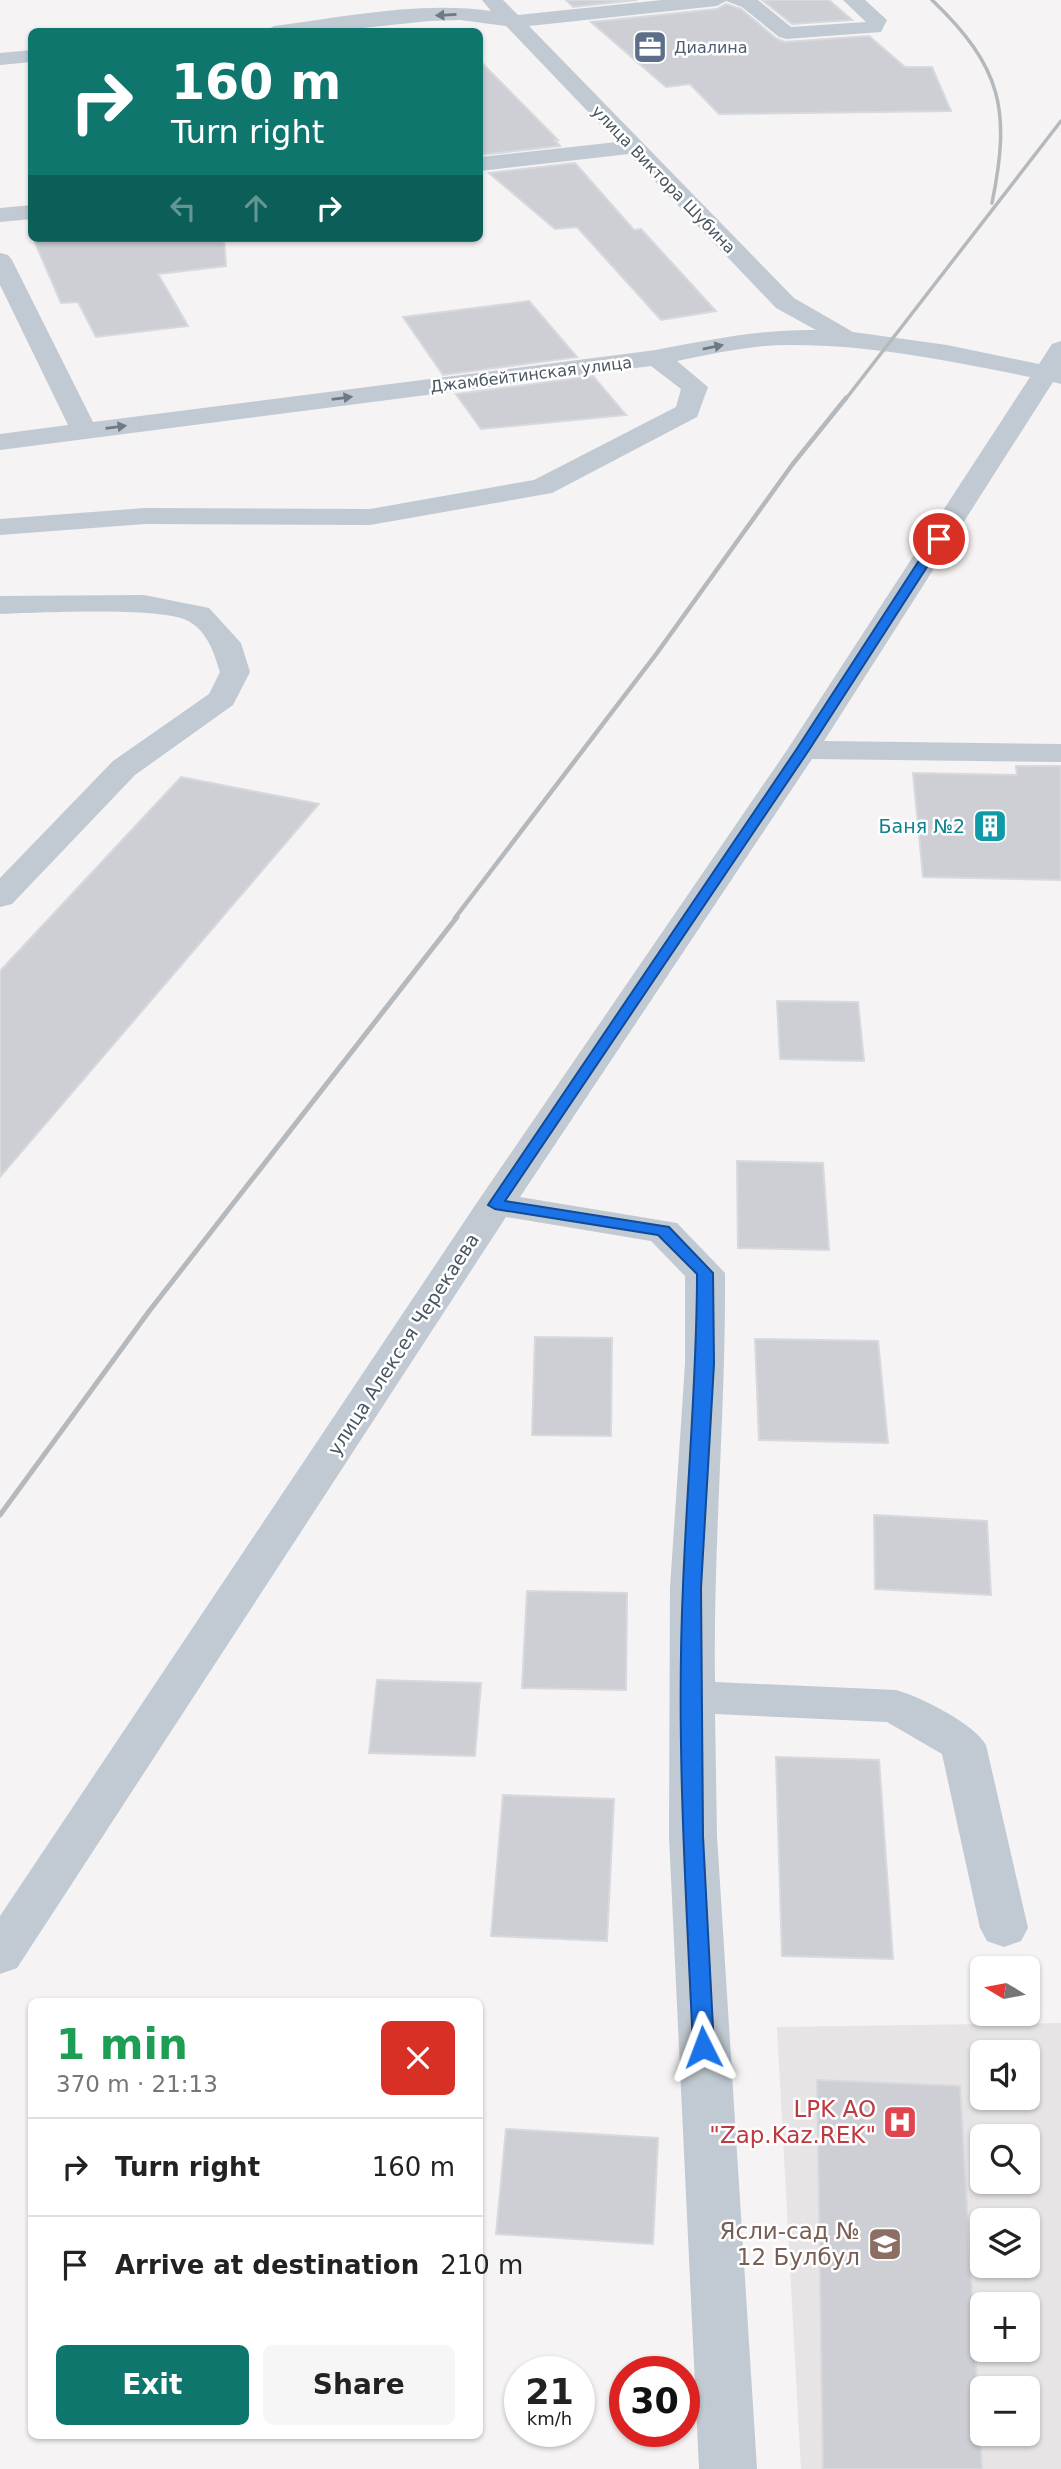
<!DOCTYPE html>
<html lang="en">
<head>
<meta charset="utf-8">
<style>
  :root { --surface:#fff; --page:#f6f6f6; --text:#222; --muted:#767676; --line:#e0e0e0; --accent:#0f766e }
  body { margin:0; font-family:"DejaVu Sans",sans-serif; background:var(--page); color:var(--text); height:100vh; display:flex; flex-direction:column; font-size:26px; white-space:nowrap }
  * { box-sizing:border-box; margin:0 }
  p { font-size:23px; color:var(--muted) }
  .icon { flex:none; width:38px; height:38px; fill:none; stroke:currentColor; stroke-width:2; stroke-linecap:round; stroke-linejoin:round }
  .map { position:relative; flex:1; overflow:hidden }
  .sheet { position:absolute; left:28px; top:1998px; width:455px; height:441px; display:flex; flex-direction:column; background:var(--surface); border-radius:10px; box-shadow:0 2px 5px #0004 }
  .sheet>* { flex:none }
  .hud { position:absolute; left:28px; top:28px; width:455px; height:214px; border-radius:10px; box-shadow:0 2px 5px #0004; background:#0f766e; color:#fff; overflow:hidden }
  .needle { width:46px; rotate:280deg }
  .tools { position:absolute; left:970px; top:1956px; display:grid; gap:14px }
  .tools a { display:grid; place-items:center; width:70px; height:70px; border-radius:10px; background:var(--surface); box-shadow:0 2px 5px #0004; font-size:35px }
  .speed { position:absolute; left:504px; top:2356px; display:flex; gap:14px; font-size:35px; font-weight:700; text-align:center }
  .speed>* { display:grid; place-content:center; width:91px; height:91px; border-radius:50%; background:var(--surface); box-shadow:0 2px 5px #0004; line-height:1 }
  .speed small { font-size:18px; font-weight:400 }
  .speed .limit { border:10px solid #d22; background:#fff; color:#111 }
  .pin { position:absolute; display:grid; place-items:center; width:60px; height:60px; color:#fff; margin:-30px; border:4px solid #fff; border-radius:50%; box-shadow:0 2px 7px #0007 }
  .me { position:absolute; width:77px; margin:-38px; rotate:357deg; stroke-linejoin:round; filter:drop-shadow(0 0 5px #0008) }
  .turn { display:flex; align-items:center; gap:24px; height:147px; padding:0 28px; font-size:32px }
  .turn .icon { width:91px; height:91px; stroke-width:2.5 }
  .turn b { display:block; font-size:49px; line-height:60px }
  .lanes { display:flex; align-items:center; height:66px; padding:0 28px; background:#0003; justify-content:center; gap:35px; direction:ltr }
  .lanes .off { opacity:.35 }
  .round { display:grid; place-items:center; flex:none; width:74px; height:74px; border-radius:10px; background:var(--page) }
  .head { display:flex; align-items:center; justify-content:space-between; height:119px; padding:0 28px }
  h1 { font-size:42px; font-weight:700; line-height:52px; color:#1e9e55 }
  .cta { display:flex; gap:14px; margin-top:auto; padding:14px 28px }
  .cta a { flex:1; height:80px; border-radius:10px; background:var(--accent); color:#fff; font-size:28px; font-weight:700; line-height:80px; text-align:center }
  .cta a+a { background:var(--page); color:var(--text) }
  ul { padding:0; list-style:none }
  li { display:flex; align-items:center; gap:21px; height:98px; padding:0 28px; border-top:2px solid var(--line) }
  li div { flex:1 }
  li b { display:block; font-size:26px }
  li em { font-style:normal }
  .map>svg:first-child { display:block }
</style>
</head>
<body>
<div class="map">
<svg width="1061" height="2469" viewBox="0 0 1061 2469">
  <rect width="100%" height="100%" fill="#f5f3f3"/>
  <path fill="#e6e4e5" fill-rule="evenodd" d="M1061,2023V2469H801L777,2027ZM982,2053H1027V2098H982ZM982,2137H1027V2182H982ZM982,2221H1027V2266H982ZM982,2305H1027V2350H982ZM982,2389H1027V2434H982Z"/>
  <g fill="#cdcfd5" stroke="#d7d9de" stroke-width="2">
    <polygon points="566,0 637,0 573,7"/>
    <polygon points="762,0 829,0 852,20 792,24"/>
    <polygon points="726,4 741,9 777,39 785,42 869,36 905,67 932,67 951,111 719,114 690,84 666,87 591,22 717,9"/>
    <polygon points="480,61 558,140 555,140 560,146 480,155"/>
    <polygon points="575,163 634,230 641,229 716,311 661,320 577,227 555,229 489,173"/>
    <polygon points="33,238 224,238 226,266 158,274 188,326 96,337 78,302 61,303"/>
    <polygon points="529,301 577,357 443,375 403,317"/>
    <polygon points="593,376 626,415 481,429 456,394"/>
    <polygon points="1016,766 1061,766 1061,880 923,877 913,773 1017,775"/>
    <polygon points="181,777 319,804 0,1177 0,971"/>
    <polygon points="777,1001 858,1002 864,1061 780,1059"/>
    <polygon points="737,1161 823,1163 829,1250 738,1248"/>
    <polygon points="535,1337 612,1338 611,1436 532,1435"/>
    <polygon points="755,1339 878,1341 888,1443 759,1440"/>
    <polygon points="874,1515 987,1521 991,1595 875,1589"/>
    <polygon points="527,1591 627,1593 626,1690 522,1688"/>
    <polygon points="377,1680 481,1683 475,1756 369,1753"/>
    <polygon points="776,1757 879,1760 893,1959 782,1956"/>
    <polygon points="503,1795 614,1799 607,1941 491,1936"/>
    <polygon points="817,2080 960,2086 982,2469 823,2469"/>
    <polygon points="506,2129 658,2138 653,2244 496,2234"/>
  </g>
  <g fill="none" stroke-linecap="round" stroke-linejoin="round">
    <g fill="#c1cad2" fill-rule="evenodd">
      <path d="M482,0H503L518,15L662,0H758L791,27L866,22L843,0H865L887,20L881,32L786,39L779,37L742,7L726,1L717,6L529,26L794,298L853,332L947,345L1039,364L1052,344L1061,341V384L1053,382L824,741L1061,744V762L812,759L520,1197L677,1223L725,1273C726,1409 713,1545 715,1682L896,1690C921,1697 973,1723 986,1745L1028,1928L1021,1941L1004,1947L987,1941L980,1928L942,1754L887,1722L715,1714L717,1836L757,2469H699L669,1836L670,1588L685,1364V1276L651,1241L506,1217L17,1968L0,1974V1916L476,1204L787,750L1030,377C950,361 869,344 787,345C751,345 713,354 677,361L708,387L697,417L552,493L370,525L145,524L0,535V519L145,508L370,509L534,480L676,407L681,389L651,366L0,450V434L68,425L0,285V253L8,255L12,260L93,422L656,350C709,340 762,329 816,330L776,308L629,154L480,171V157L617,142L506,26L460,20L429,21L325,32H264L274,26C345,17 420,1 491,11Z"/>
      <polygon points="32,50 32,62 0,65 0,53"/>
      <polygon points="32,205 32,219 0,222 0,208"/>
      <path d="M144,595L209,608L241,643L250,672L233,705L135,775L12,904L0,907V878L113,761L209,694L220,672C214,653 208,633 190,622C165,606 36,613 0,614V596Z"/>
    </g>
    <g stroke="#b5b8bd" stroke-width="3.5">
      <path d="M932,0C1002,67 1011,110 992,203"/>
      <polyline points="845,400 1061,121"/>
    </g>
    <polyline stroke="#b5b8bd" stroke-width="4.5" points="455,918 657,653 792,465 846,398"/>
    <polyline stroke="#b5b8bd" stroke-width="5" points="0,1515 150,1310 457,917"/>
  </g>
  <defs><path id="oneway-solid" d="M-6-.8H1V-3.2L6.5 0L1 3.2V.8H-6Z" transform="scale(1.75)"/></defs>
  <g fill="#6e7983">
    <use href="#oneway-solid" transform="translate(446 15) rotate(177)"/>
    <use href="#oneway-solid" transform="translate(713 347) rotate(-11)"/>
    <use href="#oneway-solid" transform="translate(342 398) rotate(-7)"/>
    <use href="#oneway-solid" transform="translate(116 427) rotate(-7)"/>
  </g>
  <path fill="#1a73e8" stroke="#114b97" stroke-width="2" d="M939,535L945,539L809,750L505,1201L669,1227L713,1273L714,1364L701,1588L703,1836L714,2047L711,2053H696L693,2047C686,1894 676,1740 683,1586C687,1482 697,1379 697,1274L658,1235L495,1209L488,1205L796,750L933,539Z"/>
  <defs>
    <g id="office-square" transform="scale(1.75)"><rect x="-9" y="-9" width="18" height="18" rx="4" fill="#5c6f8a" stroke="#fff"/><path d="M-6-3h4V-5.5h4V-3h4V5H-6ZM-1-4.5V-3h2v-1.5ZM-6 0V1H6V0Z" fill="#fff"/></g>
    <g id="building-square" transform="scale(1.75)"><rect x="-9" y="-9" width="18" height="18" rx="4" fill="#0f9aa8" stroke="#fff"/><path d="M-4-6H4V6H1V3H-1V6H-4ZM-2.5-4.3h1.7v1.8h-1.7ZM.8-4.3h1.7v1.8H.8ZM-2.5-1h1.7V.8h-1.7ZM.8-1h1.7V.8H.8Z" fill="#fff"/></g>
    <g id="hospital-square" transform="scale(1.75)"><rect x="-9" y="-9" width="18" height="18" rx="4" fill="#e0444e" stroke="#fff"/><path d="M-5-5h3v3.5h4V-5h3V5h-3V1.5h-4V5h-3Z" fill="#fff"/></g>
    <g id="school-square" transform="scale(1.75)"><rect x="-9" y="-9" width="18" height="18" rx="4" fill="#8d6e63" stroke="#fff"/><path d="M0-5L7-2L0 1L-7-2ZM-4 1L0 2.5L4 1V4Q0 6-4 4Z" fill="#fff"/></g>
  </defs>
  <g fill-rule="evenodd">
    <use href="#office-square" x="650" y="47"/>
    <use href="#building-square" x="990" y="826"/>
    <use href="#hospital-square" x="900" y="2122"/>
    <use href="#school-square" x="885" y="2244"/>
  </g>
  <g text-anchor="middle" stroke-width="5" stroke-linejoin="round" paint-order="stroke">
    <g font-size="16" fill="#4e5e75" stroke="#fff" text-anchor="start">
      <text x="674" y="53">Диалина</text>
    </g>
    <g font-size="16" fill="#4a5661" stroke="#fff">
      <text transform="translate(664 179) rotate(46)" y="6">улица Виктора Шубина</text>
      <text transform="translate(531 374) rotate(-7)" y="6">Джамбейтинская улица</text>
    </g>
    <g font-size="19" fill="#0d838f" stroke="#fff" text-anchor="end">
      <text x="965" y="833">Баня №2</text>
    </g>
    <g font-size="19" fill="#4a5661" stroke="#fff">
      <text transform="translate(403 1344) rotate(-57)" y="7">улица Алексея Черекаева</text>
    </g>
    <g font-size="23" fill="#be3a42" stroke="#fff" text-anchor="end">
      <text x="876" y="2117">LPK AO<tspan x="876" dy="26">"Zap.Kaz.REK"</tspan></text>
    </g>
    <g font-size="23" fill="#785e54" stroke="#fff" text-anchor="end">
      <text x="860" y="2239">Ясли-сад №<tspan x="860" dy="26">12 Булбул</tspan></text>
    </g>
  </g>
</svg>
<div class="tools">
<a><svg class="needle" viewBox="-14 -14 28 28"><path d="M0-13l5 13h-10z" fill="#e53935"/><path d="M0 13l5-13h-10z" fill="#767676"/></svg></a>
<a><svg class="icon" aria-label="sound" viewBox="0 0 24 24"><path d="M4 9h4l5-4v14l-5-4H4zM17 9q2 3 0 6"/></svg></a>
<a><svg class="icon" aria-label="search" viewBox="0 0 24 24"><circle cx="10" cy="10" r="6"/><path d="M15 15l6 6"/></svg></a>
<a><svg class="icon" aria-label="layers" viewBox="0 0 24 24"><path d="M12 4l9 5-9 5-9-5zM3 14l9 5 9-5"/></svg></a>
<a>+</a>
<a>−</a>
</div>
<div class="speed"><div>21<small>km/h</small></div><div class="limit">30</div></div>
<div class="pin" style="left:939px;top:539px;background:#d93025"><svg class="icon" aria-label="arrive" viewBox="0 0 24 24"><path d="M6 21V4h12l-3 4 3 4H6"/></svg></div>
<svg class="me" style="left:703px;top:2047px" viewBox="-20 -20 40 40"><path d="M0-17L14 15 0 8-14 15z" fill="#1a73e8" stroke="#fff" stroke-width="4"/></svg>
<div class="hud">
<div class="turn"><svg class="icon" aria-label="right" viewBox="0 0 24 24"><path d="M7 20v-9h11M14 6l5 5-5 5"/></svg><div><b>160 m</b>Turn right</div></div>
<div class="lanes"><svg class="icon off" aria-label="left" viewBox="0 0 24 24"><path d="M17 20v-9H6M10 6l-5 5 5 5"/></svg><svg class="icon off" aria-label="ahead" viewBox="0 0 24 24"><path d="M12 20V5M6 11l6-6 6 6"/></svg><svg class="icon" aria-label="right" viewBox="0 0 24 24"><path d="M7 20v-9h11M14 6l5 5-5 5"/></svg></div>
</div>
<section class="sheet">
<div class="head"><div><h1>1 min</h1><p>370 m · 21:13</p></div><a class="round" style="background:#d93025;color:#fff"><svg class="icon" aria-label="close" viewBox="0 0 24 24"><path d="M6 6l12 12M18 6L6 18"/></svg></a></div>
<ul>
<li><svg class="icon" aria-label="right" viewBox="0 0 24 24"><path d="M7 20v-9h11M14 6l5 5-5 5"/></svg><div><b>Turn right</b></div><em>160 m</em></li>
<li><svg class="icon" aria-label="arrive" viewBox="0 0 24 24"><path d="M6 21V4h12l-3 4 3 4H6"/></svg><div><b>Arrive at destination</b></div><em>210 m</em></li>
</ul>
<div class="cta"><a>Exit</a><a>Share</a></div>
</section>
</div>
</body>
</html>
